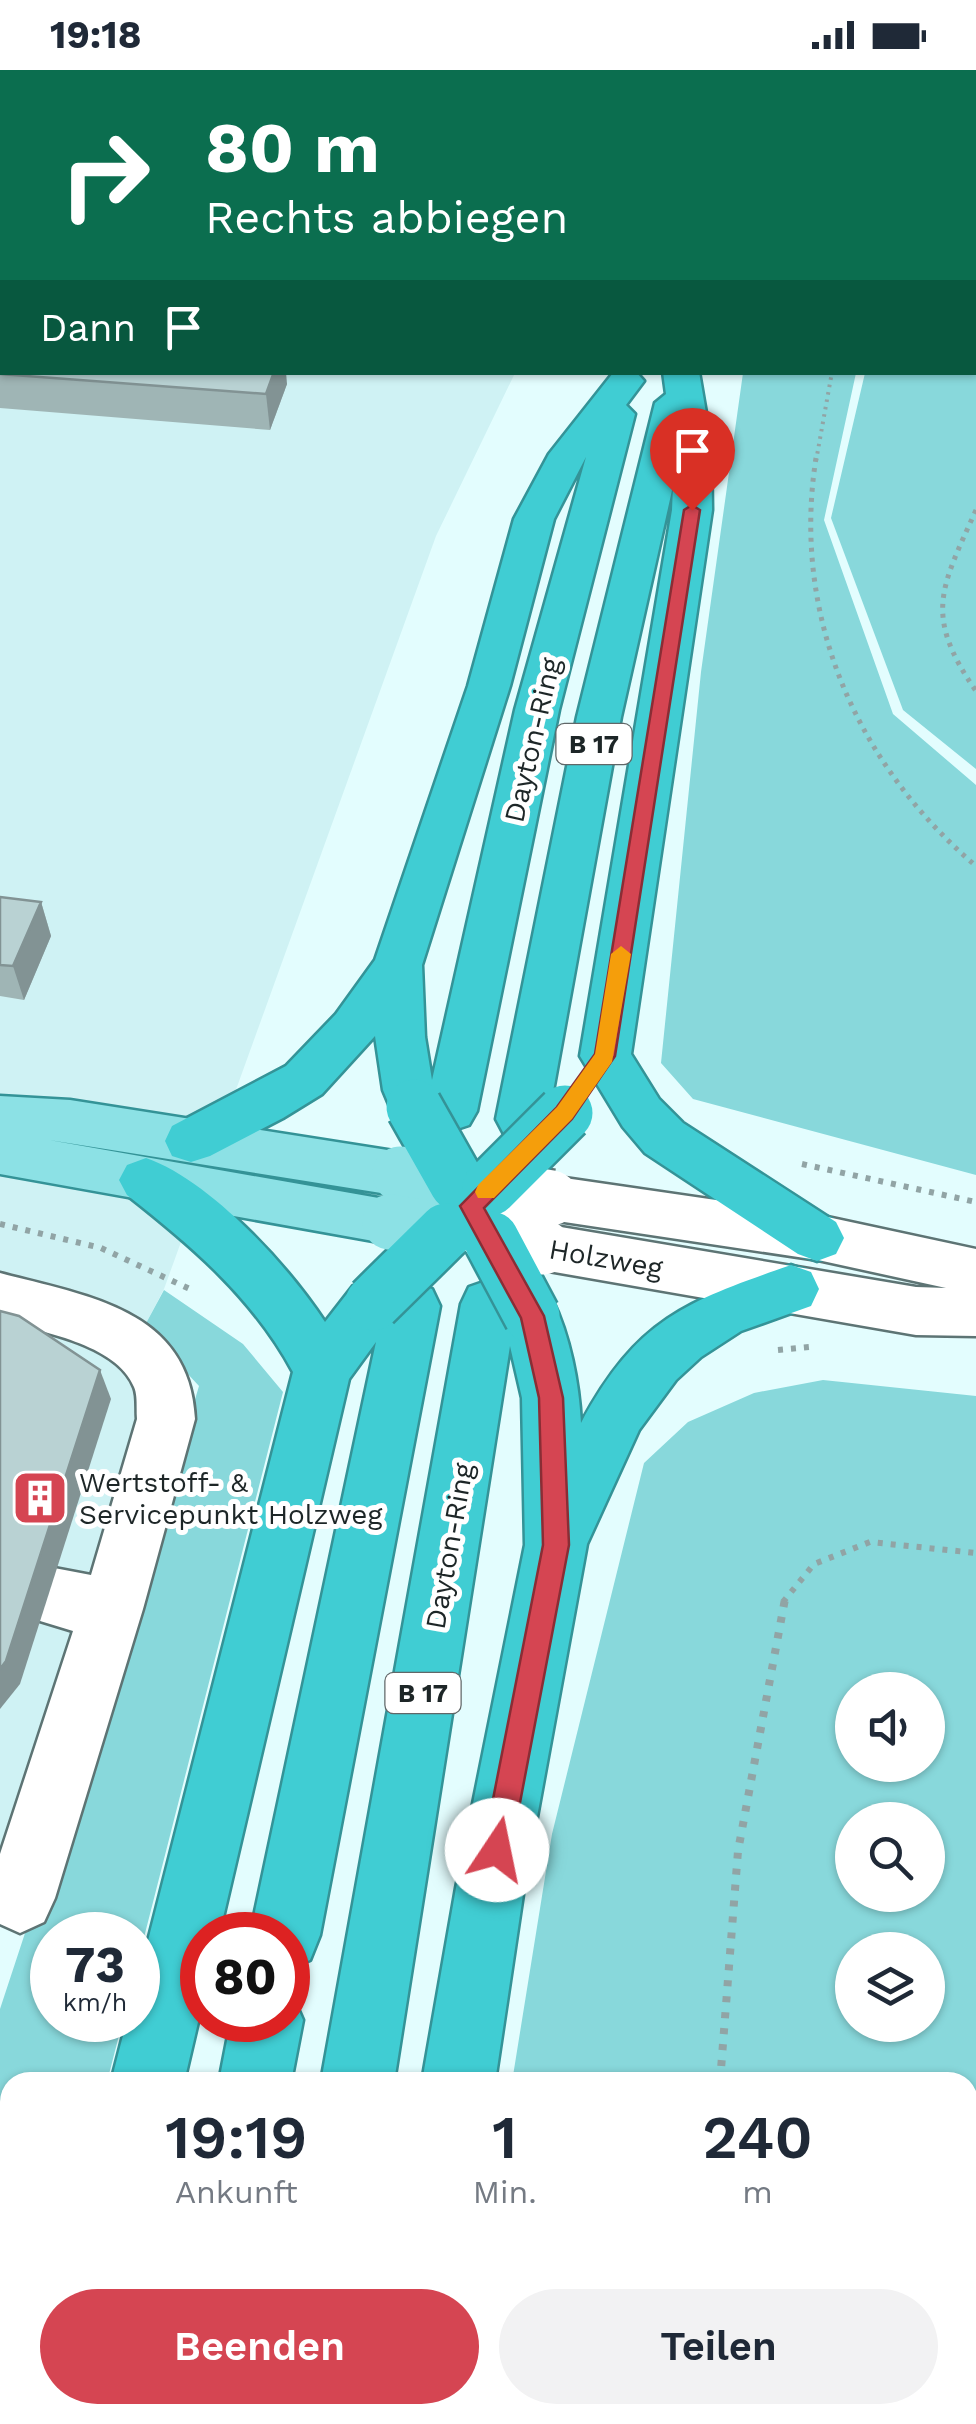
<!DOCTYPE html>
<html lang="de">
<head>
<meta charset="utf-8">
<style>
  :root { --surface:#fff; --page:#f2f2f3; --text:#1f2937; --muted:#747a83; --accent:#d54552 }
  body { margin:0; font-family:"Work Sans",sans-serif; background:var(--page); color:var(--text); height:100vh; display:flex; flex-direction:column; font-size:38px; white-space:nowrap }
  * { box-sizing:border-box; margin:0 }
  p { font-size:32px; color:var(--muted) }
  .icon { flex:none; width:55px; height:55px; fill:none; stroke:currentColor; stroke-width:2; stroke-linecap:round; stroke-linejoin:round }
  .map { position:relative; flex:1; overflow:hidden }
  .drawer { position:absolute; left:0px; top:2002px; width:978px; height:352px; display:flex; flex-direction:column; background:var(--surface); border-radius:30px 30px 0 0; box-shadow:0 2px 8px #0004 }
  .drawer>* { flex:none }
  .banner { position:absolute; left:0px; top:0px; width:978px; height:305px; box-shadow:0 2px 8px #0004; background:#0b6e4f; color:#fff; overflow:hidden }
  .tools { position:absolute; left:835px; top:1602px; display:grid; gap:20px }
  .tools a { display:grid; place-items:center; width:110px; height:110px; border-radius:50%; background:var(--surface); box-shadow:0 2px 8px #0004; font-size:50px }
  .speed { position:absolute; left:30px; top:1842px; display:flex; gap:20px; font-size:50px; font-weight:700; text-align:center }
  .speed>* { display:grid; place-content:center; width:130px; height:130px; border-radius:50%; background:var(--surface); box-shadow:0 2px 8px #0004; line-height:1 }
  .speed small { font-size:25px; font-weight:400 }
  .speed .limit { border:15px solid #d22; background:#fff; color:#111 }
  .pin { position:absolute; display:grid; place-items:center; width:85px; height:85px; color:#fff; margin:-102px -42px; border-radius:50% 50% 50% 0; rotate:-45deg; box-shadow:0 0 10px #0007 }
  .pin .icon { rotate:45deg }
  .me { position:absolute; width:110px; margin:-55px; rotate:11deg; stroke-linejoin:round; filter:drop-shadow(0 0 8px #0008) }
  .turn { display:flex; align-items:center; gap:35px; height:210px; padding:0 40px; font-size:45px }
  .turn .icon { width:130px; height:130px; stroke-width:2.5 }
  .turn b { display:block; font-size:70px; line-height:85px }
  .then { display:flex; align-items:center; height:95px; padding:0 40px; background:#0003; gap:20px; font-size:38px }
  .eta { display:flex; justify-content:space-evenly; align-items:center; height:170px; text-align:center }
  .eta b { font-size:60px; font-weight:600; line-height:70px }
  .button { display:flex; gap:20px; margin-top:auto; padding:20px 40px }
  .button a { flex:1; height:115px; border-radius:60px; background:var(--accent); color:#fff; font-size:40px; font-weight:600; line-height:115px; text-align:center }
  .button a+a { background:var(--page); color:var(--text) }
  .status { display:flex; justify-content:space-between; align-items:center; height:70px; padding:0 50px; background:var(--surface); direction:ltr }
  .status svg { height:28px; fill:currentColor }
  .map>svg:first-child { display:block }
</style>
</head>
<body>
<div class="status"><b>19:18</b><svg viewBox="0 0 49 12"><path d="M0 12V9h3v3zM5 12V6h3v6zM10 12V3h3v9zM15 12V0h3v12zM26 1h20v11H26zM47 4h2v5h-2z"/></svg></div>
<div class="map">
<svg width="976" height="2354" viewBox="0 0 976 2354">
  <rect width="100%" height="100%" fill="#e3fdfe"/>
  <polygon fill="#cff2f4" points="0,0 661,0 2,2 2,302 515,303 436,466 164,1219 144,1257 146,1345 0,1787"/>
  <g fill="#88d8db" fill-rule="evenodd">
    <polygon points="936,0 976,0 976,699 903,640 831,448 865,303 975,302 975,2"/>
    <polygon points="743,303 856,303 824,450 893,644 976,715 976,1105 693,1029 661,993 701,602"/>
    <polygon points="164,1220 243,1274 283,1322 138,1891 138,1865 52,1865 52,1950 123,1950 107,2012 10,2012 10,2345 30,2345 29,2354 0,2354 0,1939 142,1508 199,1316 144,1257"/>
    <path d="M823,1310L976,1326V2354H457L458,2345H968V2012H512L552,1764L644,1393L688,1352L754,1323ZM852,1620H928V1695H852ZM852,1750H928V1825H852ZM852,1880H928V1955H852Z"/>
  </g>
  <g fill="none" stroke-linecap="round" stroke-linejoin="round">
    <g stroke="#5d7474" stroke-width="5">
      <g id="minor">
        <polygon points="2,113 2,134 0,135 0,114"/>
        <polygon points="551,1106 818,1145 976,1179 976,1266 916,1265 543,1200 524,1193 516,1177 524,1161 543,1154 916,1217 946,1218 818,1190 551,1150 532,1144 524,1128 532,1112"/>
        <path d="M0,1203C87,1226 190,1239 195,1349L143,1539L55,1828L44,1852L20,1863L0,1854V1784L73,1561L27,1547L18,1526L27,1505L49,1497L91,1505L137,1349C136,1339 138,1326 134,1317C117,1274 39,1261 0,1251Z"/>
      </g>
    </g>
    <g stroke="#349397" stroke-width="5">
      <polygon id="major" points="0,1026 70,1030 400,1082 419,1089 427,1104 419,1119 400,1126 49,1070 390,1130 409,1136 417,1152 409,1168 390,1174 0,1104"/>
    </g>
    <g stroke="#349397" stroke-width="5">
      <g id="highway">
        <polygon points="663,302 699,302 711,372 712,440 631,984 659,1029 683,1053 836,1152 844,1168 836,1184 817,1191 798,1184 645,1083 623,1057 580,986 672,440 673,416 621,647 548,1049 540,1064 522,1070 504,1064 496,1049 577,647 655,333 666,324"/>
        <path d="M613,303L636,302L644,311L626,335L635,344L559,640L477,1041L469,1055L451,1061L431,1052L414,1057L396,1051L383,1020L375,966L322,1024L283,1048L210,1086L191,1092L172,1086L165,1071L172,1056L286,996L336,944L375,890L468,616L514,449L549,384ZM586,387L515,640L432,1010L425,967L422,895L510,616L554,449Z"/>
        <path d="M146,1088C210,1110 288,1196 325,1252L353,1216L373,1209L394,1218L412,1212L432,1219L440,1236L320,1865L310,1890L288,1899V1865H250L376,1272L349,1309L219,1865H202V1935L184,2012H111L127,1950H138V1910L293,1302C253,1228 192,1176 127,1125L119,1110L127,1095Z"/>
        <path d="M791,1195L811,1202L819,1219L811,1236L741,1261L701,1287L676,1310L639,1360L587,1474L524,1818L495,2012H422L456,1818L525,1475L522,1328L510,1276L394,2012H321L461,1234L469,1217L489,1210L509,1217L514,1228L532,1222L552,1229C570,1266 579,1313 581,1353C637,1249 685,1232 791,1195Z"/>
        <polygon points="288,1923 292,1925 303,1950 291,2012 219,2012 231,1950 288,1950"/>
        <polygon points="27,2345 107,2345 105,2354 25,2354"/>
        <polygon points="147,2345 227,2345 226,2354 146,2354"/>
        <polygon points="261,2345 341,2345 340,2354 260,2354"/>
        <polygon points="363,2345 443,2345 442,2354 362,2354"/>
      </g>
    </g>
    <polyline stroke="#91a4a5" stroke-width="4" stroke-dasharray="2.5 5" stroke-linecap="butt" points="816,391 832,302"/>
    <g stroke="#91a4a5" stroke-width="5" stroke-dasharray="4 6" stroke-linecap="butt">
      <path d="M816,388C791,546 857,695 976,796"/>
      <path d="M976,440C941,518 923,545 976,621"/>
    </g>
    <g stroke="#91a4a5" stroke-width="6" stroke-dasharray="5 8" stroke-linecap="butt">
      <polyline points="802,1094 976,1132"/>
      <polyline points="0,1154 101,1178 192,1220"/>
      <polyline points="778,1280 810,1277"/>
      <polyline points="783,1532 814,1494 870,1472 976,1483"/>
    </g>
    <g stroke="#91a4a5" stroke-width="8" stroke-dasharray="6 10" stroke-linecap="butt">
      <polyline points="720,2012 738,1781 785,1529"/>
      <polyline points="694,2345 694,2354"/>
      <polyline points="897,2345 928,2354"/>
      <polyline points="858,2354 867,2345"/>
    </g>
    <use href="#minor" fill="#fff" fill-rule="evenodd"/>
    <use href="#major" fill="#8ce1e5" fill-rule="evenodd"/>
    <use href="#highway" fill="#40cdd3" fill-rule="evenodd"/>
    <g stroke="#5d7474" stroke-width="60" stroke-linecap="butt">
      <g id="minor-bridge">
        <polyline points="490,1118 551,1128"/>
        <polyline points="491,1169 543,1177"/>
      </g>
    </g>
    <g stroke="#349397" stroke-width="60" stroke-linecap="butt">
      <g id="major-bridge">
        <polyline points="400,1104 457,1113"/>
        <polyline points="390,1152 446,1161"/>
      </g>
    </g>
    <g stroke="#349397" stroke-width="60" stroke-linecap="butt">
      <g id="highway-bridge">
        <polyline points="414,1037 457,1113"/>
        <polyline points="490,1118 565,1043"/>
        <polyline points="491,1169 532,1246"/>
        <polyline points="373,1233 446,1161"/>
      </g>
    </g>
    <use href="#minor-bridge" stroke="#fff" stroke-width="55"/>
    <use href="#major-bridge" stroke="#8ce1e5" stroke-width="55"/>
    <use href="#highway-bridge" stroke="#40cdd3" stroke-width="55"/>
  </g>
  <g fill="#9fb5b5">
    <polygon points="0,258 287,314 270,360 0,338"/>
    <polygon points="0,827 41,832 51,866 24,930 0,926"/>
  </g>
  <g fill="#829394">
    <polygon points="2,184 2,233 0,237 0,189"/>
    <polygon points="274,302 286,302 287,314 270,360 266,324"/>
    <polygon points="41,832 51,866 24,930 13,896"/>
    <polygon points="100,1300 111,1329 20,1614 0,1639 0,1599"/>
  </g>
  <g fill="#b9d2d3" stroke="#829394" stroke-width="2.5">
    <polygon points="0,0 79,0 78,2 2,2 2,30 0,30"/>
    <polygon points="182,0 588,0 588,2 181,2"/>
    <polygon points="0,161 2,161 2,184 0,189"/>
    <polygon points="0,258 2,258 2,302 274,302 266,324 0,304"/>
    <polygon points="0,827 41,832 13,896 0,895"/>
    <polygon points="0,1241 19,1246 100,1300 6,1591 0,1599"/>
    <polygon points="968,2217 976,2219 976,2309 968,2306"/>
  </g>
  <polygon fill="#d54552" stroke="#8a2d35" stroke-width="2.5" points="692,435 700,440 615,986 572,1049 484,1138 544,1246 563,1328 569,1475 511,1780 507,1790 497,1794 487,1790 483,1780 543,1475 539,1328 521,1248 460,1136 557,1037 595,984 684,440"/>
  <polygon fill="#f59e0b" points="621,876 631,884 612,992 572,1049 494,1128 478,1128 475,1122 478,1115 557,1037 595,984 611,884"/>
  <defs>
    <g id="building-square" transform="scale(2.875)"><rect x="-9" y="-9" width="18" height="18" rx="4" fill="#d54552" stroke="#fff"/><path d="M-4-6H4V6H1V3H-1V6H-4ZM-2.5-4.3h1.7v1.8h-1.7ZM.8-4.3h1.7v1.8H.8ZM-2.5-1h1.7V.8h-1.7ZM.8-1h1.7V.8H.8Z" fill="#fff"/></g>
  </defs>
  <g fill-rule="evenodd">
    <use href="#building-square" x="40" y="1428"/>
  </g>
  <g text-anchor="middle" stroke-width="10" stroke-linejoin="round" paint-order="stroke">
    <g fill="#fff" stroke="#616768" stroke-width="2.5">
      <rect x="556.5" y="654" width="75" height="40" rx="8"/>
      <rect x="385.5" y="1603" width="75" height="40" rx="8"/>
    </g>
    <g font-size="25" font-weight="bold" fill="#1d2627">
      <text x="594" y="683">B 17</text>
      <text x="423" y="1632">B 17</text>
    </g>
    <g font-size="28" fill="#1d2627" stroke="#fff">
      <text transform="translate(532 670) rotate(-77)" y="10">Dayton-Ring</text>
      <text transform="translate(606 1188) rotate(10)" y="10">Holzweg</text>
      <text transform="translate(449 1476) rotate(-80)" y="10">Dayton-Ring</text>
    </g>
    <g font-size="28" fill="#1d2627" stroke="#fff" text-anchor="start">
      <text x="79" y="1422">Wertstoff- &amp;<tspan x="79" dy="32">Servicepunkt Holzweg</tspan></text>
    </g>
  </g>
</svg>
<div class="tools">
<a><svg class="icon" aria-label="sound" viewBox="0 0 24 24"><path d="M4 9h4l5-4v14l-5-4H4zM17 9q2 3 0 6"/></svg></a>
<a><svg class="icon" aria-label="search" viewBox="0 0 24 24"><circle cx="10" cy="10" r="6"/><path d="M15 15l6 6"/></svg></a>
<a><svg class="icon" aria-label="layers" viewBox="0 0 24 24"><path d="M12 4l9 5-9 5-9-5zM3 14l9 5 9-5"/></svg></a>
</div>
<div class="speed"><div>73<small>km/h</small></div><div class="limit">80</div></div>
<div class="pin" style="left:692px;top:440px;background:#d93025"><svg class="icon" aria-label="arrive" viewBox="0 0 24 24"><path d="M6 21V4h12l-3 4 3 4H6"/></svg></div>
<svg class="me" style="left:497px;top:1780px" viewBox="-20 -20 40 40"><circle r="19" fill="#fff"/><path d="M0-13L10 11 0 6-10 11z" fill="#d54552"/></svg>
<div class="banner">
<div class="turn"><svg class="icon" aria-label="right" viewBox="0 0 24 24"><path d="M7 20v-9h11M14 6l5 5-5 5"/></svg><div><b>80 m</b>Rechts abbiegen</div></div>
<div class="then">Dann<svg class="icon" aria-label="arrive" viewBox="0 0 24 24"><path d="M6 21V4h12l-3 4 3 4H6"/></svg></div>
</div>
<section class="drawer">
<div class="eta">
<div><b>19:19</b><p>Ankunft</p></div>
<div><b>1</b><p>Min.</p></div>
<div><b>240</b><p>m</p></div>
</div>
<div class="button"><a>Beenden</a><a>Teilen</a></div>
</section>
</div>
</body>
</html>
